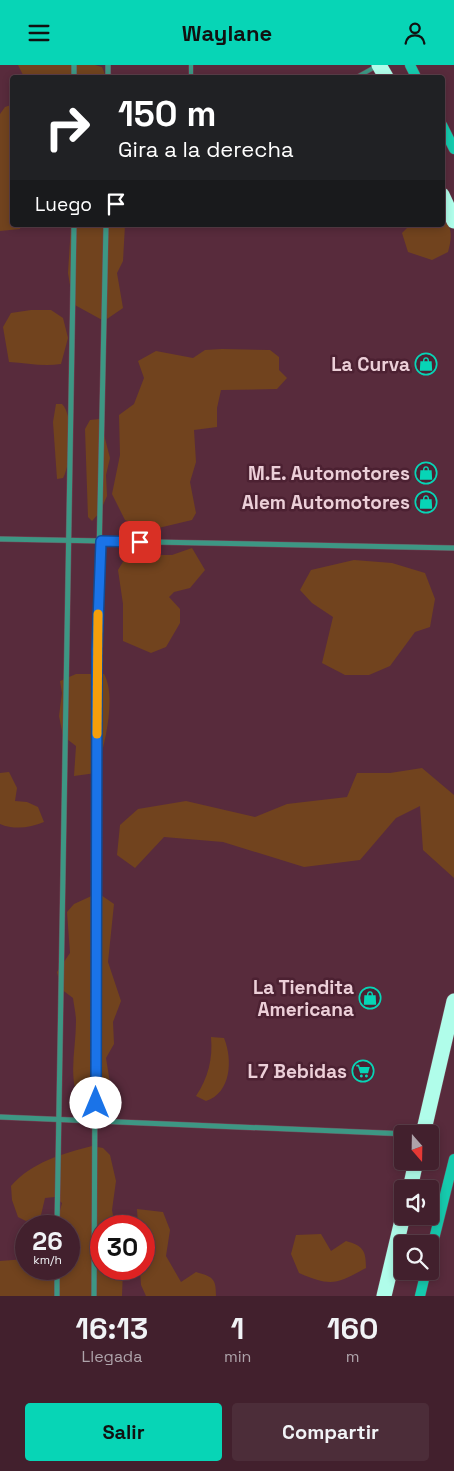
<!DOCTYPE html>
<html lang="es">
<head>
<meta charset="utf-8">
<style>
  :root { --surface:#42202d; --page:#4c2d39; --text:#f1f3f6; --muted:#aea3aa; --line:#5a3e49; --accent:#07d5b6 }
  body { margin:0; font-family:"Space Grotesk",sans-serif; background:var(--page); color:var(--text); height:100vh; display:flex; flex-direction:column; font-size:19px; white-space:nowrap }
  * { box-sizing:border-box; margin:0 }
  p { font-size:16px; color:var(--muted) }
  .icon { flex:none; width:28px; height:28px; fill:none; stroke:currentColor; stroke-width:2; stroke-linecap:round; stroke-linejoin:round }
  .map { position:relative; height:1231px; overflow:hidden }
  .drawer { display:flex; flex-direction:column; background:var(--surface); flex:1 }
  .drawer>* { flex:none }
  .guide { position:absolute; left:10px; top:10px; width:435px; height:152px; border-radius:5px; box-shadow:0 2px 8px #0003,0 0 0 1px var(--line); background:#202124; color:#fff; overflow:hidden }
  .needle { width:32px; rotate:160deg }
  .controls { position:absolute; left:394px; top:1060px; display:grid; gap:10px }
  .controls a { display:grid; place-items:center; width:45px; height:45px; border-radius:5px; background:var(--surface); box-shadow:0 2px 8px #0003,0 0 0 1px var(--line); font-size:25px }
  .speed { position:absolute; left:15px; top:1150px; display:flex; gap:10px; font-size:25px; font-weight:700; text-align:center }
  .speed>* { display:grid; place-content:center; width:65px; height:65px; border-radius:50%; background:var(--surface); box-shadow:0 2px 8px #0003,0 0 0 1px var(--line); line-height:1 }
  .speed small { font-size:12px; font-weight:400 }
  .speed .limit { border:8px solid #d22; background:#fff; color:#111 }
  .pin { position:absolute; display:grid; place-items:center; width:42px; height:42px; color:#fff; margin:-21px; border-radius:10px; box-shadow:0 2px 8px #0006 }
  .me { position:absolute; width:55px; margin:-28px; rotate:0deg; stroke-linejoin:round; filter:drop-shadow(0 0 4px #0008) }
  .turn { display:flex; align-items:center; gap:18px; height:105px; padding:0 25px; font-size:22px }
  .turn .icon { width:65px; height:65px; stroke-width:2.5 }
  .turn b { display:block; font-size:35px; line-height:42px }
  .then { display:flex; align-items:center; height:48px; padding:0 25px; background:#0003; gap:10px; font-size:19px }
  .eta { display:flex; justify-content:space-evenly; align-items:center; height:85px; text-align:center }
  .eta b { font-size:30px; font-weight:600; line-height:35px }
  .cta { display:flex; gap:10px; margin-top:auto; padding:10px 25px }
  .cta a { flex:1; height:58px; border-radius:5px; background:var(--accent); color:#111; font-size:20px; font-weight:600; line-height:58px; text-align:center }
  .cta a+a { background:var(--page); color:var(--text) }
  header { display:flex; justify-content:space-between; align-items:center; height:65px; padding:0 25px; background:var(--accent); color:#111; font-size:22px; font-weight:600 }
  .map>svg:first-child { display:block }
</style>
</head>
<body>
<header><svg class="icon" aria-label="menu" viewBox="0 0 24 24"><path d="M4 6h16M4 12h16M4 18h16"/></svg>Waylane<svg class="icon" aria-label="person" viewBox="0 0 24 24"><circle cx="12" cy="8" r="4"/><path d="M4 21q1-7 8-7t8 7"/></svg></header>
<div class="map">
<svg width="454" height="1231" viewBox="0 0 454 1231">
  <rect width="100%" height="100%" fill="#582b3c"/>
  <g fill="#71431e">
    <polygon points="18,0 95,0 102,2 106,12 24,12"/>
    <polygon points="11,40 12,160 21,160 20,164 0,166 0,49 5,42"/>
    <path d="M443,155C454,162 451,176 448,187L432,195L408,187L402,168L410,160H442Z"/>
    <polygon points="71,160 125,160 123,196 117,208 123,243 104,256 73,239 68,208"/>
    <path d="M31,245H51L63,253L68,273L61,299C43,302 27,298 9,297L3,262L11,248Z"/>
    <polygon points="222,284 270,285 279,292 279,305 287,313 277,324 221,325 217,343 217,362 194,365 196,397 190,417 196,448 192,455 150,465 125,455 112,429 120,390 119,350 134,339 144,313 138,296 156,286 193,293 205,285"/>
    <path d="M56,339H62C74,350 71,399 63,413L57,414L53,357Z"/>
    <polygon points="100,354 110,393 106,410 107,431 100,447 92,456 88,452 85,364 90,355"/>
    <polygon points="192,483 205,505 190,523 174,527 169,532 180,544 180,558 166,582 151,588 123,576 123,539 118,505 127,490 172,490"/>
    <polygon points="354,495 392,498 425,508 435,534 430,562 415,567 390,601 369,610 345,610 322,598 333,552 312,538 300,525 311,505"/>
    <path d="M76,609H104C117,632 104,683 96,708L74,711L76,681L63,671L59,651L62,628L60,616Z"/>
    <polygon points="422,703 454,730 454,813 423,785 420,741 396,753 360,795 304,802 223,777 164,772 135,803 117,790 120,760 138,744 186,736 255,752 287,739 347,732 357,708 390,708"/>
    <path d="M9,707L17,723L15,736L27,737L38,742L44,757C30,763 14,765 0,759V708Z"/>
    <path d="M98,828L114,839L108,897L121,936L113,957L114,979L106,993L113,1037L106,1043L81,1040C67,1013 76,986 76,956C76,949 74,941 73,933L61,924L57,907L70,888L67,847L74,839Z"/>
    <path d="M211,972L224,973C233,995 231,1028 206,1036L196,1031C208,1013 213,994 211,972Z"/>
    <path d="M92,1081L103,1083L110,1090L116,1116L112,1145L115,1161H101V1204H123L122,1231H0V1196L26,1194V1204H69V1161H56L62,1138L55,1132L45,1133L41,1150L26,1156L18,1152L12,1135L11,1121C32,1097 62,1089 92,1081Z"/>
    <path d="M137,1144L163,1147L170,1165L166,1191L181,1217L196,1207C213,1212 216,1213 216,1231H146L141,1220L140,1204H144V1161H138Z"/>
    <path d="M321,1169L331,1186L346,1176C363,1181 366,1185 366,1203C336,1219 332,1222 299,1208L291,1189L296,1170Z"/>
  </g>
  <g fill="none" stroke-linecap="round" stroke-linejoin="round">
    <g stroke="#734958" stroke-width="5">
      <g id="lane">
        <polyline points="108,11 117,12"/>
        <polyline points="191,12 191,0"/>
        <polyline points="357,12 375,2"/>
      </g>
    </g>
    <g stroke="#734958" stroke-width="6">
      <g id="street">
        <polyline points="74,12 74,0"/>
        <polyline points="108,12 108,0"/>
        <polyline points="0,474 454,483"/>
        <polyline points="0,1052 408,1069"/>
        <polyline points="57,1161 74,160"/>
        <polyline points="57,1231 57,1204"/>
        <polyline points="94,1231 97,585 106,160"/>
      </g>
    </g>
    <g stroke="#734958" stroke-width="11">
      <g id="secondary">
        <polyline points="410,0 416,12"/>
        <polyline points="442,60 454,84"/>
        <polyline points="430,1190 454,1094"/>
        <polyline points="420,1231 426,1206"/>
      </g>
    </g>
    <g stroke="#734958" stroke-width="16">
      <g id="highway">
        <polyline points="379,0 386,12"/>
        <polyline points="442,130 454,156"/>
        <polyline points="423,1069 454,936"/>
        <polyline points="410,1124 416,1096"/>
        <polyline points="384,1231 403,1151"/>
      </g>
    </g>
    <use href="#lane" stroke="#3d9784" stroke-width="4"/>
    <use href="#street" stroke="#3d9784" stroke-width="5"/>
    <use href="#secondary" stroke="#16caad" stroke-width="10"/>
    <use href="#highway" stroke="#b0fdea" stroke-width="15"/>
  </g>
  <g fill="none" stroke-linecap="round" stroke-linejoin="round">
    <g stroke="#114b97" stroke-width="12">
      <polyline id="route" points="96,1038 97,585 101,476 140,477"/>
    </g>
    <use href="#route" stroke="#1a73e8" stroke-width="9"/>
    <polyline stroke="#f59e0b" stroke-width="9" points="97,669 98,549"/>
  </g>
  <defs>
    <g id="shop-ring" transform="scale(1.125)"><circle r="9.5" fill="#4c2132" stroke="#07d5b6" stroke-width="1.5"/><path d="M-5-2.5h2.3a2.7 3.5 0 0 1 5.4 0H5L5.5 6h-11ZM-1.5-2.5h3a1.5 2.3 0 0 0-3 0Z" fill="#07d5b6"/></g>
    <g id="supermarket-ring" transform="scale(1.125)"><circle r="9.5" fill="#4c2132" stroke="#07d5b6" stroke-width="1.5"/><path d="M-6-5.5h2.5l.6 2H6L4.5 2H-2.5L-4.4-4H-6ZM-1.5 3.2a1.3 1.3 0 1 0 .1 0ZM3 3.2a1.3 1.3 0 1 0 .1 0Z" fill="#07d5b6"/></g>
  </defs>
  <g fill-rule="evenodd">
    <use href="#shop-ring" x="426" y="299"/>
    <use href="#shop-ring" x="426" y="408"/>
    <use href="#shop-ring" x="426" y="437"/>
    <use href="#shop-ring" x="370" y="933"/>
    <use href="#supermarket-ring" x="363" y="1006"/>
  </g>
  <g text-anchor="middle" stroke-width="5" stroke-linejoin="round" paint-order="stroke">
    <g font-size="19" font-weight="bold" fill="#eccfd8" stroke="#4c2132" text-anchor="end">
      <text x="410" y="306">La Curva</text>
      <text x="410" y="415">M.E. Automotores</text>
      <text x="410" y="444">Alem Automotores</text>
      <text x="354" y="929">La Tiendita<tspan x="354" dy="22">Americana</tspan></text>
      <text x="347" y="1013">L7 Bebidas</text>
    </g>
  </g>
</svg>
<div class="controls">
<a><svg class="needle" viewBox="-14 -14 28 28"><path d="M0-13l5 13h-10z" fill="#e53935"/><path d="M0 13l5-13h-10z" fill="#aea3aa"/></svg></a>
<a><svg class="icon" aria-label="sound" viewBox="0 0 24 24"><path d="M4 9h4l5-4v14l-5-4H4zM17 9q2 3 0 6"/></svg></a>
<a><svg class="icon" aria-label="search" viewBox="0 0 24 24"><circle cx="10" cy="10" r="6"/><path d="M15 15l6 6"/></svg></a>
</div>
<div class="speed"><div>26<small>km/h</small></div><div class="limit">30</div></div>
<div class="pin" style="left:140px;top:477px;background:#d93025"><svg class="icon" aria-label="arrive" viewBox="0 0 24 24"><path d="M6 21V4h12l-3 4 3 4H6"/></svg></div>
<svg class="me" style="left:96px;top:1038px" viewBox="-20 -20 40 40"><circle r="19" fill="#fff"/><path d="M0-13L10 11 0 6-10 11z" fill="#1a73e8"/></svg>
<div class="guide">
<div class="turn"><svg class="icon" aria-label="right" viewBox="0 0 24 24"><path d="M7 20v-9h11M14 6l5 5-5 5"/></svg><div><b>150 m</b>Gira a la derecha</div></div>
<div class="then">Luego<svg class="icon" aria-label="arrive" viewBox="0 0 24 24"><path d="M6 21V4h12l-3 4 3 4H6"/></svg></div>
</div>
</div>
<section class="drawer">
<div class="eta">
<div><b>16:13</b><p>Llegada</p></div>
<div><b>1</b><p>min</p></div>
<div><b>160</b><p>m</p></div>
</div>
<div class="cta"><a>Salir</a><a>Compartir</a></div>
</section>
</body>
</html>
